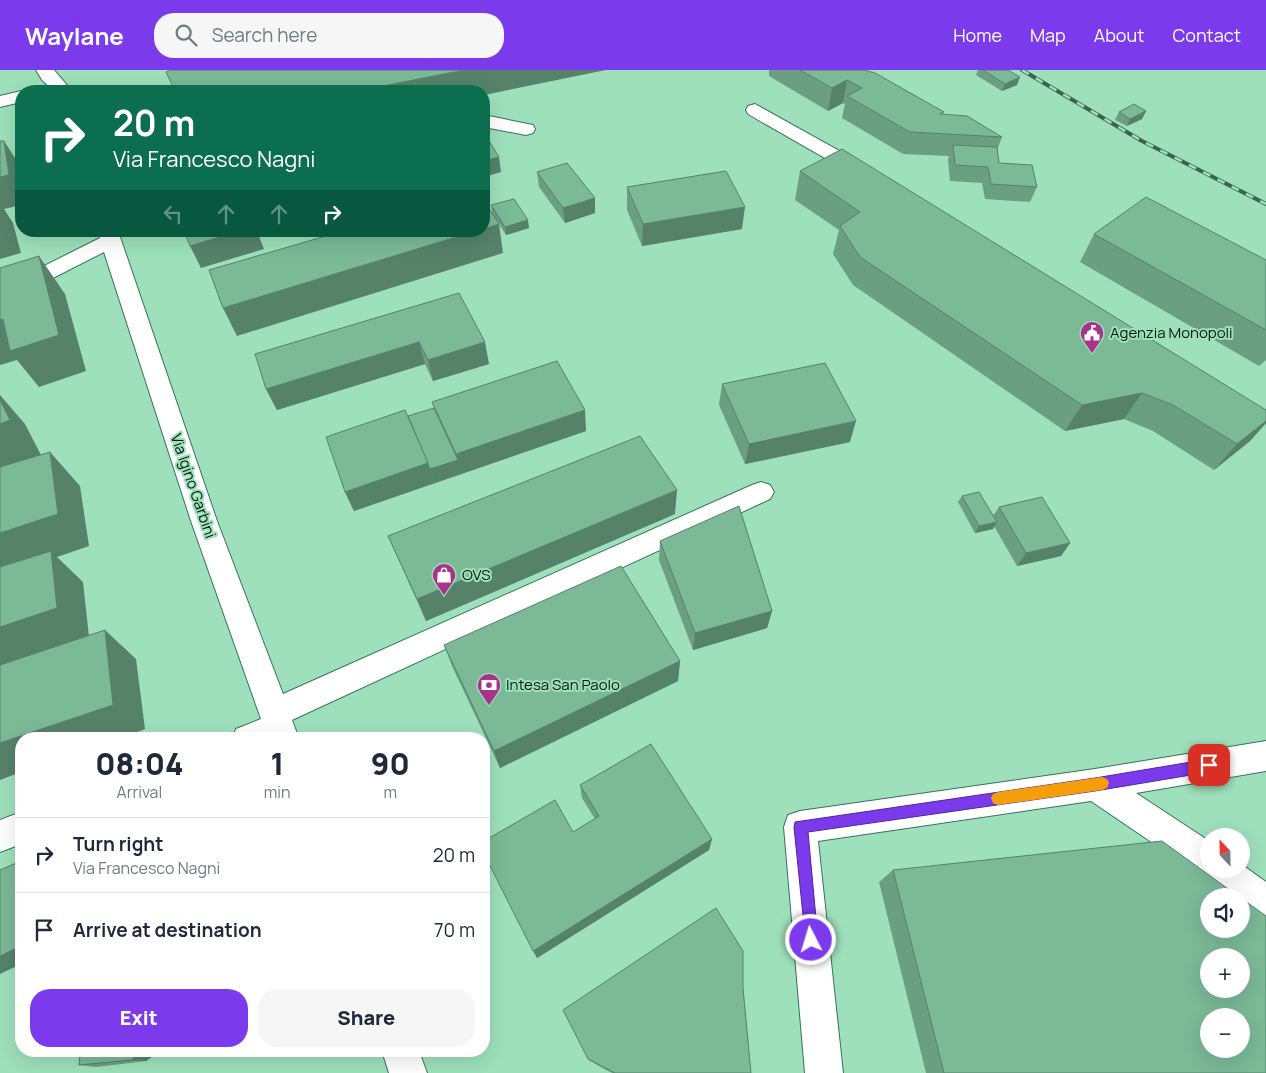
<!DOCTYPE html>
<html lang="en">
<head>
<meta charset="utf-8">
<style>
  :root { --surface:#fff; --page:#f6f6f7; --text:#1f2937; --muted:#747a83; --line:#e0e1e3; --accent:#7c3aed }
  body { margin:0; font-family:Manrope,sans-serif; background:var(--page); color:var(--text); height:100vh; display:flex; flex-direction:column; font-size:19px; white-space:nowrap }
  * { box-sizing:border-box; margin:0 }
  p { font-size:16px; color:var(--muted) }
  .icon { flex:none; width:28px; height:28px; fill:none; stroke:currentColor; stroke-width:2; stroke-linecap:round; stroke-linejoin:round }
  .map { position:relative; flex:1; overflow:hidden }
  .panel { position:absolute; left:15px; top:662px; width:475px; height:325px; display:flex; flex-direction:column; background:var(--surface); border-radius:20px; box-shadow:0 5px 20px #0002 }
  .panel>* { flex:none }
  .banner { position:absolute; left:15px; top:15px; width:475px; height:152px; border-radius:20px; box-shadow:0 5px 20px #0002; background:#0b6e4f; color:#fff; overflow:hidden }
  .needle { width:32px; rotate:338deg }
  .tools { position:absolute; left:1200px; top:758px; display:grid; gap:10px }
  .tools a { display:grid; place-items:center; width:50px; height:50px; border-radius:50%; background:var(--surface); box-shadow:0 5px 20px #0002; font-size:25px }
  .pin { position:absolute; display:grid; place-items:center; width:42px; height:42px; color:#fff; margin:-21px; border-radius:10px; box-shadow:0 2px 8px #0006 }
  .me { position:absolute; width:55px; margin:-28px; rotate:355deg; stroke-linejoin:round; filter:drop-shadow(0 0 4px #0008) }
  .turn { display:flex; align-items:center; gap:18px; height:105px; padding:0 15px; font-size:22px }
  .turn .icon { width:65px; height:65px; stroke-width:2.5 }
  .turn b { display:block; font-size:35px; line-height:42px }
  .lanes { display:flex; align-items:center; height:48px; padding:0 15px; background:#0003; justify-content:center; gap:25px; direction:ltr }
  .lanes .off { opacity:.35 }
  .eta { display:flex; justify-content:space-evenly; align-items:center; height:85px; text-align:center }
  .eta b { font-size:30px; font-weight:800; line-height:35px }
  .cta { display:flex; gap:10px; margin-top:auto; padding:10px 15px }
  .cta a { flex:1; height:58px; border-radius:20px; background:var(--accent); color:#fff; font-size:20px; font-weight:800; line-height:58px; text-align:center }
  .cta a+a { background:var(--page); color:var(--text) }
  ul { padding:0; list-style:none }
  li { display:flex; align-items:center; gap:15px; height:75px; padding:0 15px; border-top:1px solid var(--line) }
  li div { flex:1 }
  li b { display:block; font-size:19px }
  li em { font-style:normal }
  header { display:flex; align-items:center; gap:30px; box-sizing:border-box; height:70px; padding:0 25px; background:var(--accent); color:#fff }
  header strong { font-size:24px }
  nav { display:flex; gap:28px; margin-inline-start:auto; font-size:18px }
  .search { width:350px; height:45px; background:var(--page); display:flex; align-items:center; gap:12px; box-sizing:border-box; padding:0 18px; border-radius:20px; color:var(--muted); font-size:19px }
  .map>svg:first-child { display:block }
</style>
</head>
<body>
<header>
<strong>Waylane</strong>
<div class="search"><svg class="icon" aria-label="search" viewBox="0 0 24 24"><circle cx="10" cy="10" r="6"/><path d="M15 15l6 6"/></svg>Search here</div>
<nav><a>Home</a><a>Map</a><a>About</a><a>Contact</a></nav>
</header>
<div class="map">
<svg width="1266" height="1003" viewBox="0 0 1266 1003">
  <rect width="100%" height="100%" fill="#9ee0bb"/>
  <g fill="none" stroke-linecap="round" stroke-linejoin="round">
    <g stroke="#347555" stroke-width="2">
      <g id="minor">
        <polygon points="36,0 54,0 72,21 54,21 42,10"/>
        <polygon points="21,21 21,32 0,37 0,26 21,21 24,21"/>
        <polygon points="755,34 872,99 875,103 872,107 858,107 748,44 746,40 748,36"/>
        <polygon points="484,45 533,55 535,59 533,63 526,65 484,57"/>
        <polygon points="98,161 118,161 217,451 283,624 752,415 761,412 770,415 774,422 770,429 292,650 299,669 232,669 236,659 261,649 191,451 104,182 0,235 0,218 100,168"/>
        <path d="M1266,671V701L1136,723L1209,771V799H1241V794L1266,812V850L1254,845L1241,836V826C1229,826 1212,819 1206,807L1197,803L1091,731L818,771L843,1003H805L784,757L788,745L800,741L1095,699Z"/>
        <polygon points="21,742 21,774 0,782 0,750"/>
        <polygon points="382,981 419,981 427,1003 389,1003"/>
      </g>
    </g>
    <use href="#minor" fill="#fff" fill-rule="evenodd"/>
    <g stroke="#3b634e" stroke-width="4">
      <polyline id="rail" points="1022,0 1142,71 1266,134"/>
    </g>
    <use href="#rail" stroke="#9ee0bb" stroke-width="2.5" stroke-dasharray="8" stroke-linecap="butt"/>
  </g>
  <g fill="#6a9f82">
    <polygon points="769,0 864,0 943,44 1002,67 997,80 999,93 1037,117 1030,132 985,129 982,113 950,111 948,90 949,86 903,84 842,48 845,34 843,33 828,41 769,6"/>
    <polygon points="978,0 1008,0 1017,15 1002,21 976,5"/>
    <polygon points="1146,41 1142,49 1127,56 1115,50 1119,42"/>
    <polygon points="800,101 1266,340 1266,353 1250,371 1214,400 1153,361 1124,349 1065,361 853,215 833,184 839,160 795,130"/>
    <polygon points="537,102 595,128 595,143 565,153 539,117"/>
    <polygon points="627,117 742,159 642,176 627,140"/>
    <polygon points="491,135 529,158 506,165 492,143"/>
    <polygon points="1094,164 1266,190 1266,290 1259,296 1080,192"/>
    <polygon points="459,223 489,294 433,311 425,294 277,340 266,319"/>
    <polygon points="722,314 850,372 745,394 719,335"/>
    <polygon points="432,332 586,361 354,441 345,422 408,346 434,338"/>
    <polygon points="962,426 993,446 999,437 1070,473 1061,486 1017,496 994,456 993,459 975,463 958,432"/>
    <polygon points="675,444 426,551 388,466"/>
    <polygon points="660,471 772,541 767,558 693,580 659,490"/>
    <polygon points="444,575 680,591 678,611 500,698 452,596"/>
    <polygon points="580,715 712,769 709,780 537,888 573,762 595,749 582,728"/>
    <polygon points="893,800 1266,1003 926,1003 879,812"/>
    <polygon points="743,918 751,1003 612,1003 590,991 588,989"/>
    <polygon points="80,981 160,981 146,991 96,997 79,995"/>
  </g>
  <g fill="#56826a">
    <polygon points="464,0 606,0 484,25 484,21 358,21"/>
    <polygon points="1020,7 1017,15 1002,21 1005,14"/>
    <polygon points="847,10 843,33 828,41 832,18"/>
    <polygon points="1146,41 1142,49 1127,56 1130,49"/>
    <polygon points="4,71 21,97 21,135 4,139 13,153 21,183 0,189 0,107"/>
    <polygon points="499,87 501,102 484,107 484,91"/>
    <polygon points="595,128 595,143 565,153 563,138"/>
    <polygon points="745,137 742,159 642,176 643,154"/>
    <polygon points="528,150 529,158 506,165 505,157"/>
    <polygon points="499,154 503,183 237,266 223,238 476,161 484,161 484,159"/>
    <polygon points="239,161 257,161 264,179 201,198 190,176"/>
    <polygon points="39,186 65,224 86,301 39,317 17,290 0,295 0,250"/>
    <polygon points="419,272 425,294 277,340 266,319"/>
    <polygon points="485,272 489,294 433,311 428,290"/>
    <polygon points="1142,323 1124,349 1065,361 1082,335"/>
    <polygon points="0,325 25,354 41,385 0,404"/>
    <polygon points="585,340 586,361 435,413 430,399 457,390 456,384"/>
    <polygon points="856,351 850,372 745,394 749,374"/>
    <polygon points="1266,351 1266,353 1250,371 1214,400 1237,374"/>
    <polygon points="50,382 80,416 89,476 57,487 83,512 89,567 0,597 0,463"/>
    <polygon points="428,393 435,413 354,441 345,422"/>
    <polygon points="677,420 675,444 426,551 417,529"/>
    <polygon points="997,452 993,459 975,463 979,456"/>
    <polygon points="1070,473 1061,486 1017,496 1026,483"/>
    <polygon points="772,541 767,558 693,580 695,563"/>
    <polygon points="105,560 136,589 145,659 118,669 21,669 21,702 0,710 0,673"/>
    <polygon points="680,591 678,611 500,698 494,681"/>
    <polygon points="712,769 709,780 537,888 533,881"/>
    <polygon points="21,876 21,894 0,904 0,886"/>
    <polygon points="143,981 160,981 146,991 131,990"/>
  </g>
  <g fill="#7bb997" stroke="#56826a" fill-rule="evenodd">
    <polygon points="171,0 464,0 358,21 175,21 166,2"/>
    <polygon points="800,0 864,0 875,3 944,42 940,44 967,46 1002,67 910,62 847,26 862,18 847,10 832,18"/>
    <polygon points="983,0 1008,0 1020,7 1005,14"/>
    <polygon points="1134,34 1146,41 1130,49 1119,42"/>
    <polygon points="484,63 499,87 484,91"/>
    <polygon points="0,71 4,71 9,105 0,107"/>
    <polygon points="953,75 997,77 999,93 1032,95 1037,117 991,114 988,97 955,95"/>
    <polygon points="842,79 1266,340 1266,351 1237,374 1173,335 1142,323 1082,335 860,187 840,156 860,142 800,101"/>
    <polygon points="567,93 595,128 563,138 537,102"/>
    <polygon points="726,101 745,137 643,154 627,117"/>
    <polygon points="1146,127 1266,190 1266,260 1094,164"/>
    <polygon points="514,129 528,150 505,157 491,135"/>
    <polygon points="484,131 499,154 484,159"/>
    <polygon points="184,161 239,161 190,176"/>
    <polygon points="343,161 476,161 223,238 209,200"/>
    <polygon points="39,186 59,265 10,281 3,249 0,250 0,198"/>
    <polygon points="459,223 485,272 428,290 419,272 266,319 255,284"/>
    <polygon points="557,291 585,340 456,384 432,332"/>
    <polygon points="825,293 856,351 749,374 722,314"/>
    <polygon points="0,330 10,350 0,354"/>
    <polygon points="434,338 458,390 430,399 408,346"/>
    <polygon points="405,340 428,393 345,422 326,367"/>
    <polygon points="640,366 677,420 417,529 388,466"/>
    <polygon points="50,382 58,444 0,463 0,397"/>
    <polygon points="979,422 997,452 979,456 962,426"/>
    <polygon points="1042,427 1070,473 1026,483 999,437"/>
    <polygon points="739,436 772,541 695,563 660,471"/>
    <polygon points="51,481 57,538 0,557 0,497"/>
    <polygon points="621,496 680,591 494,681 444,575"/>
    <polygon points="105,560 113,635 0,673 0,595"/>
    <polygon points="651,674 712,769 533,881 484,784 484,771 555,730 573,762 599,746 580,715"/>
    <path d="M1162,771L1238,826H1209V859H1241V828L1266,846V1003H944L893,800ZM1209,886H1241V919H1209ZM1209,946H1241V979H1209Z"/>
    <polygon points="21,791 21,876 0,886 0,800"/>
    <polygon points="716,838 743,881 743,918 751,1003 615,1003 588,989 563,940"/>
    <polygon points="80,981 143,981 131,990 79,995"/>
  </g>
  <polygon fill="#7c3aed" stroke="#51269a" points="1209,689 1214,691 1215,695 1214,700 1209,702 1095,721 808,762 818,870 816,875 811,878 806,875 794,757 795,752 1095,708"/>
  <polygon fill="#f59e0b" points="1102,707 1107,709 1109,713 1107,718 1102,720 998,735 993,733 991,728 993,724 998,722"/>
  <defs>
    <g id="civic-pin" transform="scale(1.25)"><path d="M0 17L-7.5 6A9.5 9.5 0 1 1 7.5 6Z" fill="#a9338b" stroke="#9ee0bb"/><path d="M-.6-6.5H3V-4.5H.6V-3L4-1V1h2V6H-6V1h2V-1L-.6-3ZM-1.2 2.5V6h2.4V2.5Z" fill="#fff"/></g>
    <g id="shop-pin" transform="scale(1.25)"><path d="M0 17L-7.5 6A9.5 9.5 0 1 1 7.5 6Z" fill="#a9338b" stroke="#9ee0bb"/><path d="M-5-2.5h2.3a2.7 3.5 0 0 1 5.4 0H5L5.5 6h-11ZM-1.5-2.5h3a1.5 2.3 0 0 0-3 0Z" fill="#fff"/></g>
    <g id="bank-pin" transform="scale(1.25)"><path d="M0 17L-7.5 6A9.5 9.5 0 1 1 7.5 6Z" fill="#a9338b" stroke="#9ee0bb"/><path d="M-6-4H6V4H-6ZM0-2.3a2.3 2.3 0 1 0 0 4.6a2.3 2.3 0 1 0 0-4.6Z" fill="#fff"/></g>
  </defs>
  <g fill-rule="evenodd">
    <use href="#civic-pin" x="1092" y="263"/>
    <use href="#shop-pin" x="444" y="505"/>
    <use href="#bank-pin" x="489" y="615"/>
  </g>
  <g text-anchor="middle" stroke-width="4" stroke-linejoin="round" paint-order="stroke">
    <g font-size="15" fill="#00190d" stroke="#9ee0bb" text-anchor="start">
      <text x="1110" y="268">Agenzia Monopoli</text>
      <text x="462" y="510">OVS</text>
      <text x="506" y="620">Intesa San Paolo</text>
    </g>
    <g font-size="15" fill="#00190d" stroke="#9ee0bb">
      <text transform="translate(193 416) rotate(71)" y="5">Via Igino Garbini</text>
    </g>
  </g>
</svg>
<div class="tools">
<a><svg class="needle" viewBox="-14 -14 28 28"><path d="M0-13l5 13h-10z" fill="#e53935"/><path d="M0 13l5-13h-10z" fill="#747a83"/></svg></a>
<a><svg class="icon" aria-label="sound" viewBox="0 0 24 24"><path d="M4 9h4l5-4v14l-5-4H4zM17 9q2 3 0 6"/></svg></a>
<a>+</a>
<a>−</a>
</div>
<div class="pin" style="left:1209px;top:695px;background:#d93025"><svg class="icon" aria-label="arrive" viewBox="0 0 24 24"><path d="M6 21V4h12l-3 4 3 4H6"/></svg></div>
<svg class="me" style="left:811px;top:870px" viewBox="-20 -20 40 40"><circle r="17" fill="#7c3aed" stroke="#fff" stroke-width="3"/><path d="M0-11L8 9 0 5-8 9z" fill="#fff"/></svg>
<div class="banner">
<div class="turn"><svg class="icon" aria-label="right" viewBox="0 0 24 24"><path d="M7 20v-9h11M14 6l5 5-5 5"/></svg><div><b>20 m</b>Via Francesco Nagni</div></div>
<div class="lanes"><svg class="icon off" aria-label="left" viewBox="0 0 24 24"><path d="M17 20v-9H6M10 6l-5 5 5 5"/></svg><svg class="icon off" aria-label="ahead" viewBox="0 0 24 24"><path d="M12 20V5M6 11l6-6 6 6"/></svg><svg class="icon off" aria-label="ahead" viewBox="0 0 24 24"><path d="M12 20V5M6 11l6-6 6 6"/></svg><svg class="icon" aria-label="right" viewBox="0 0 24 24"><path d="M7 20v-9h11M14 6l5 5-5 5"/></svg></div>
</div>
<section class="panel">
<div class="eta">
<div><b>08:04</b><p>Arrival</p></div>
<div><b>1</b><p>min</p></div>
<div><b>90</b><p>m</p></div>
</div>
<ul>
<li><svg class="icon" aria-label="right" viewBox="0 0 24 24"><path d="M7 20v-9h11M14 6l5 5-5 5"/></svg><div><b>Turn right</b><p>Via Francesco Nagni</p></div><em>20 m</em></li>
<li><svg class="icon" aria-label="arrive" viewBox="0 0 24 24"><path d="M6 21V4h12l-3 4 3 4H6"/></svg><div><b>Arrive at destination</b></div><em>70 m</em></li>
</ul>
<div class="cta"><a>Exit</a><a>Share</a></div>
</section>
</div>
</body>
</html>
